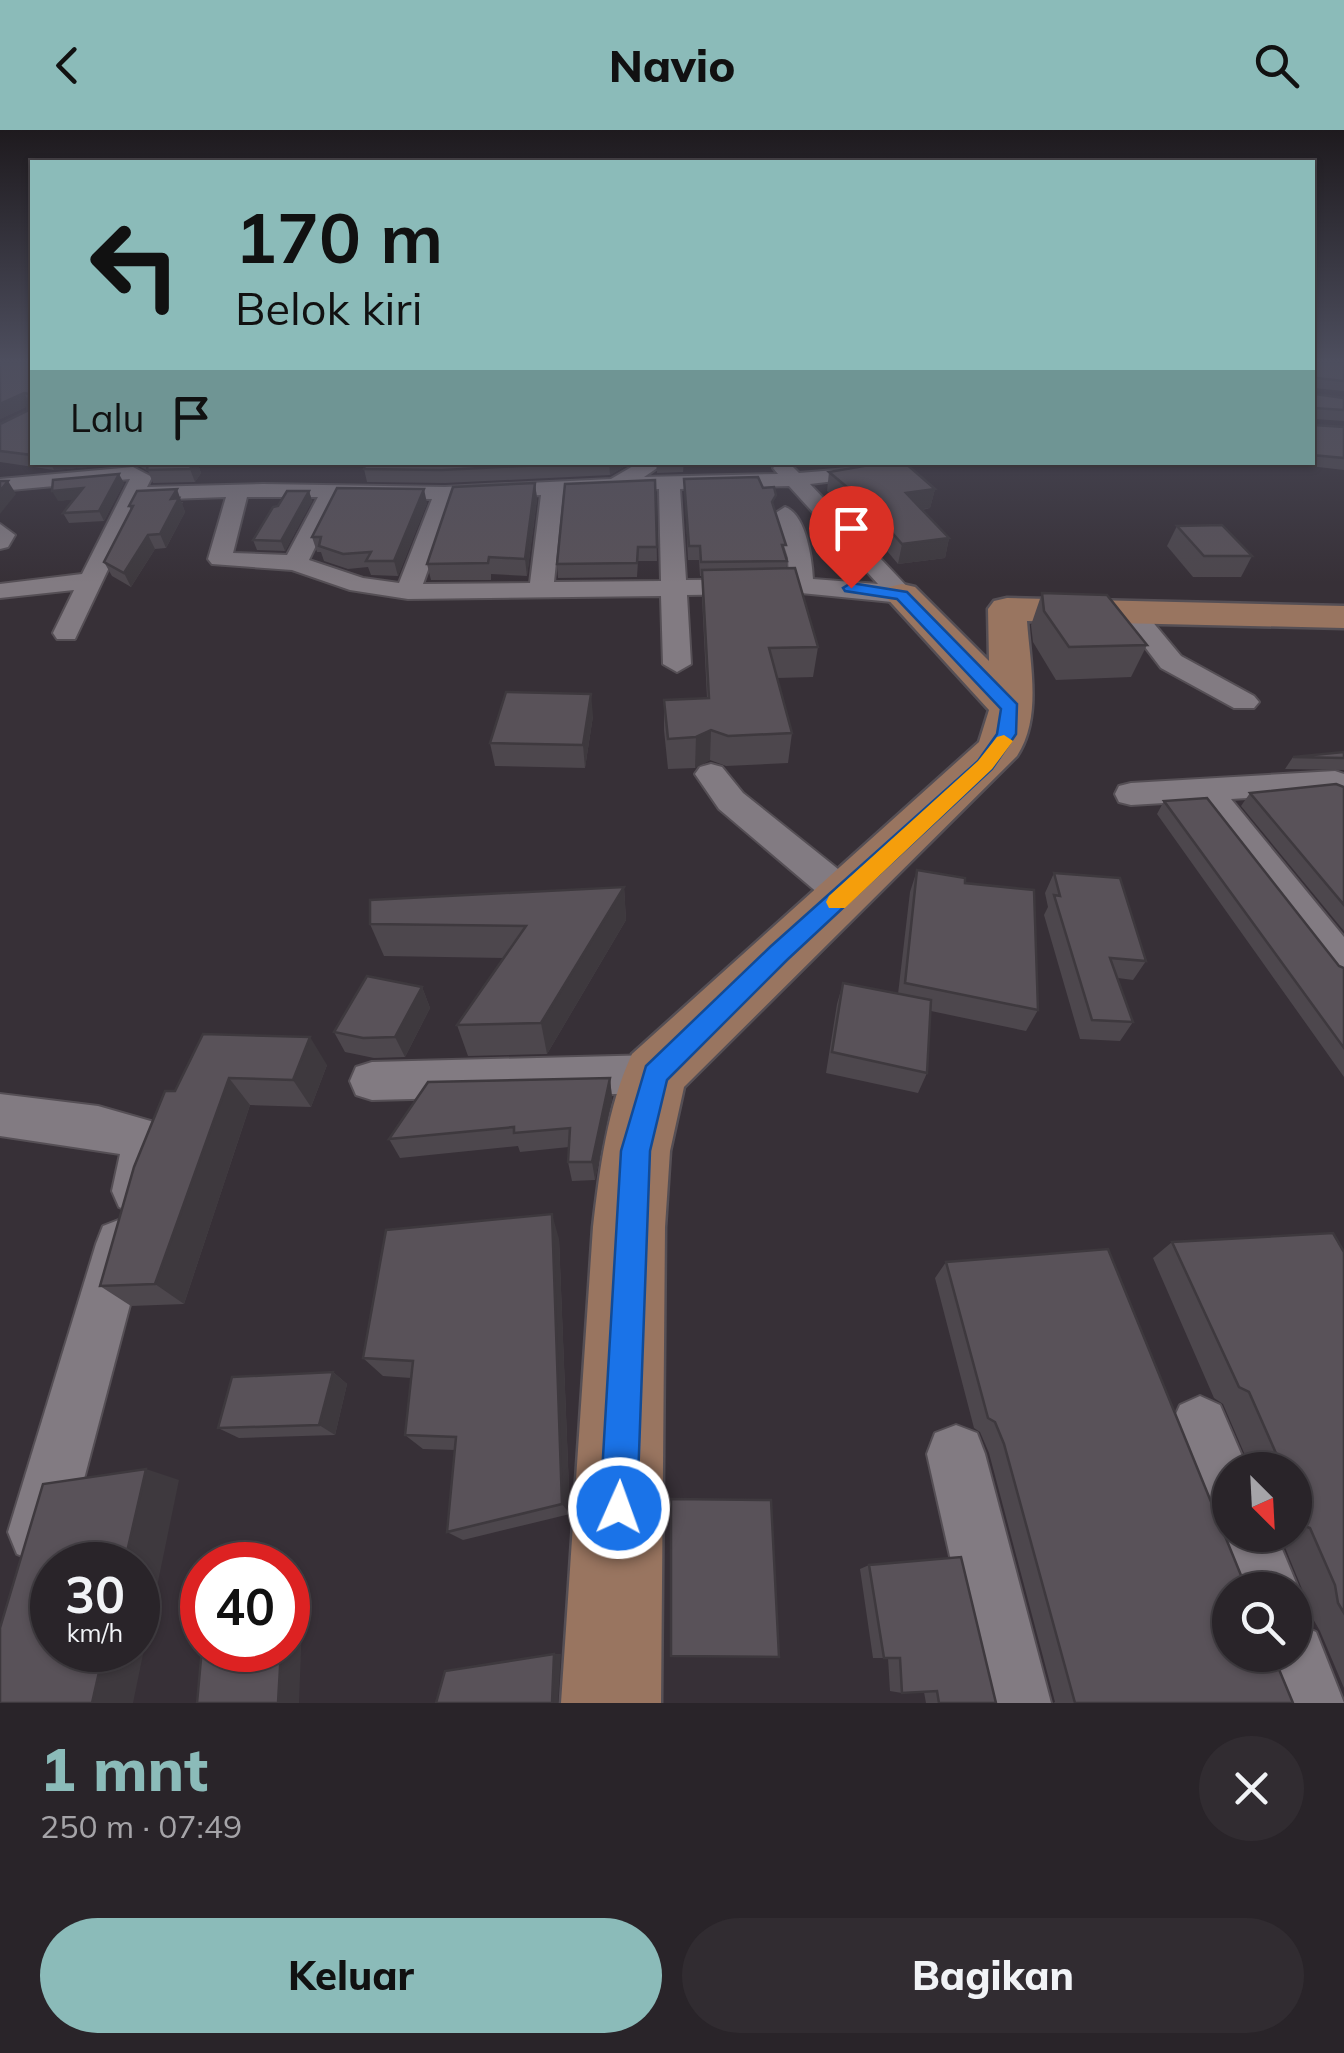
<!DOCTYPE html>
<html lang="id">
<head>
<meta charset="utf-8">
<style>
  :root { --surface:#292429; --page:#312c31; --text:#f1f3f6; --muted:#a5a4a8; --line:#454146; --accent:#8bbbb9 }
  body { margin:0; font-family:Mulish,sans-serif; background:var(--page); color:var(--text); height:100vh; display:flex; flex-direction:column; font-size:38px; white-space:nowrap }
  * { box-sizing:border-box; margin:0 }
  p { font-size:32px; color:var(--muted) }
  .icon { flex:none; width:55px; height:55px; fill:none; stroke:currentColor; stroke-width:2; stroke-linecap:round; stroke-linejoin:round }
  .map { position:relative; height:1573px; overflow:hidden }
  .drawer { display:flex; flex-direction:column; background:var(--surface); flex:1 }
  .drawer>* { flex:none }
  .hud { position:absolute; left:30px; top:30px; width:1285px; height:305px; border-radius:0px; box-shadow:0 2px 8px #0004,0 0 0 2px var(--line); background:#8bbbb9; color:#111; overflow:hidden }
  .needle { width:65px; rotate:156deg }
  .buttons { position:absolute; left:1212px; top:1322px; display:grid; gap:20px }
  .buttons a { display:grid; place-items:center; width:100px; height:100px; border-radius:50%; background:var(--surface); box-shadow:0 2px 8px #0004,0 0 0 2px var(--line); font-size:50px }
  .speed { position:absolute; left:30px; top:1412px; display:flex; gap:20px; font-size:50px; font-weight:700; text-align:center }
  .speed>* { display:grid; place-content:center; width:130px; height:130px; border-radius:50%; background:var(--surface); box-shadow:0 2px 8px #0004,0 0 0 2px var(--line); line-height:1 }
  .speed small { font-size:25px; font-weight:400 }
  .speed .limit { border:15px solid #d22; background:#fff; color:#111 }
  .pin { position:absolute; display:grid; place-items:center; width:85px; height:85px; color:#fff; margin:-102px -42px; border-radius:50% 50% 50% 0; rotate:-45deg; box-shadow:0 0 10px #0007 }
  .pin .icon { rotate:45deg }
  .me { position:absolute; width:110px; margin:-55px; rotate:2deg; stroke-linejoin:round; filter:drop-shadow(0 0 8px #0008) }
  .turn { display:flex; align-items:center; gap:35px; height:210px; padding:0 40px; font-size:45px }
  .turn .icon { width:130px; height:130px; stroke-width:2.5 }
  .turn b { display:block; font-size:70px; line-height:85px }
  .then { display:flex; align-items:center; height:95px; padding:0 40px; background:#0003; gap:20px; font-size:38px }
  .round { display:grid; place-items:center; flex:none; width:105px; height:105px; border-radius:52px; background:var(--page) }
  .overview { display:flex; align-items:center; justify-content:space-between; height:170px; padding:0 40px }
  h1 { font-size:60px; font-weight:800; line-height:75px; color:var(--accent) }
  .cta { display:flex; gap:20px; margin-top:auto; padding:20px 40px }
  .cta a { flex:1; height:115px; border-radius:60px; background:var(--accent); color:#111; font-size:40px; font-weight:800; line-height:115px; text-align:center }
  .cta a+a { background:var(--page); color:var(--text) }
  header { display:flex; justify-content:space-between; align-items:center; height:130px; padding:0 40px; background:var(--accent); color:#111; font-size:45px; font-weight:800 }
  .map>svg:first-child { display:block }
</style>
</head>
<body>
<header><svg class="icon" aria-label="back" viewBox="0 0 24 24"><path d="M15 5l-7 7 7 7"/></svg>Navio<svg class="icon" aria-label="search" viewBox="0 0 24 24"><circle cx="10" cy="10" r="6"/><path d="M15 15l6 6"/></svg></header>
<div class="map">
<svg width="1344" height="1573" viewBox="0 0 1344 1573">
  <rect width="100%" height="100%" fill="#373037"/>
  <g fill="none" stroke-linecap="round" stroke-linejoin="round">
    <g stroke="#554f55" stroke-width="4">
      <g id="street">
        <path d="M640,332H666L644,347L778,344L773,338L781,332L790,334L799,343L884,336V344L877,346L810,354L915,465L902,473L801,463L687,465L691,534L677,542L663,534L661,466L408,469L350,460L292,440L212,434L208,429L226,367L141,370L75,509H57L53,503L74,460L0,468V454L82,444L130,349L0,361V349L133,337L152,347L147,357L263,354L445,357L611,349ZM789,356L878,454L813,449C812,429 806,384 785,377L774,384L788,428L789,449L686,450L680,359ZM659,359L661,451L554,452L563,364ZM541,365L530,453L423,454L453,369ZM247,367H318L287,425L233,423ZM339,368L432,369L399,453L363,448L309,430Z"/>
        <polygon points="0,394 15,405 8,417 0,419"/>
        <polygon points="1132,475 1141,478 1181,526 1254,566 1259,572 1254,578 1234,578 1161,538 1119,483"/>
        <polygon points="711,634 722,637 743,663 858,755 863,765 858,775 845,779 832,775 719,679 695,644 700,637"/>
        <polygon points="1335,641 1344,644 1344,672 1327,663 1231,669 1344,807 1344,851 1330,846 1197,671 1131,675 1119,672 1115,664 1119,656 1131,653"/>
        <polygon points="655,925 670,930 677,944 670,958 655,963 372,970 356,965 350,951 356,937 372,932"/>
        <polygon points="0,964 98,976 154,992 168,1017 153,1077 136,1084 119,1077 112,1061 120,1024 0,1006"/>
        <polygon points="121,1089 139,1096 146,1114 70,1402 61,1424 39,1433 17,1424 8,1402 96,1114 103,1096"/>
        <polygon points="1200,1266 1220,1275 1248,1340 1230,1340 1230,1405 1276,1405 1299,1460 1295,1469 1295,1460 1235,1460 1214,1405 1219,1394 1209,1390 1171,1295 1180,1275"/>
        <polygon points="956,1295 977,1303 985,1324 1051,1573 983,1573 927,1324 935,1303"/>
        <polygon points="1295,1493 1316,1502 1344,1573 1279,1573 1260,1525 1295,1525"/>
      </g>
    </g>
    <g stroke="#554f55" stroke-width="5">
      <path id="secondary" d="M902,454L915,457L989,531L988,479L994,471L1007,468L1344,476V498L1027,491C1030,534 1042,588 1017,626L684,957L670,1021L665,1097L661,1573H561L593,1097C600,1038 607,978 632,924L979,612L989,580L884,465L889,457Z"/>
    </g>
    <use href="#street" fill="#827b82" fill-rule="evenodd"/>
    <use href="#secondary" fill="#997560" fill-rule="evenodd"/>
  </g>
  <g fill="#4d474d">
    <polygon points="0,233 32,233 32,332 197,332 201,343 195,352 153,353 148,341 133,333 54,340 0,332 0,294 27,281 28,276 0,289"/>
    <polygon points="1312,233 1344,233 1344,261 1314,258 1314,264 1344,268 1344,291 1315,289 1315,295 1344,297 1344,340 1275,332 1312,332"/>
    <polygon points="366,332 632,332 610,345 445,353 367,352 364,339"/>
    <polygon points="656,332 684,332 683,342 657,343"/>
    <polygon points="829,342 935,359 930,378 922,380 949,408 945,428 898,434 863,392 827,361"/>
    <polygon points="684,349 763,358 775,379 787,431 786,439 818,517 813,547 777,548 792,603 788,633 726,636 710,630 695,638 668,639 664,600 664,570 707,568 702,468 702,446 700,446 699,430 688,430"/>
    <polygon points="655,350 657,431 638,431 637,447 558,448 557,434"/>
    <polygon points="124,353 104,391 69,393 63,383 74,369 58,371"/>
    <polygon points="535,353 537,369 527,446 491,444 491,450 431,450 427,434"/>
    <polygon points="309,361 312,371 285,421 257,420 253,410 278,376"/>
    <polygon points="183,372 182,374 185,382 166,418 155,419 131,457 112,446 104,432 131,380 129,376"/>
    <polygon points="427,373 398,446 371,445 368,437 348,439 324,431 321,422 317,422 312,407"/>
    <polygon points="1177,396 1252,426 1241,447 1193,447 1167,416"/>
    <polygon points="1042,463 1147,515 1131,547 1056,550 1033,512 1031,495"/>
    <polygon points="593,586 585,638 495,636 490,613"/>
    <polygon points="1344,622 1344,640 1285,639 1293,627"/>
    <polygon points="1344,657 1344,801 1241,676 1250,663"/>
    <polygon points="1164,671 1339,836 1344,838 1344,947 1157,684"/>
    <polygon points="917,740 965,753 1038,880 1026,901 931,881 927,943 918,963 826,943 837,874 843,853 898,864 910,762"/>
    <polygon points="1054,743 1146,831 1133,850 1118,848 1133,892 1120,911 1080,909 1044,785 1048,777 1045,763"/>
    <polygon points="624,757 626,790 547,924 468,926 457,895 504,828 384,826 370,794"/>
    <polygon points="422,857 430,878 405,927 374,928 345,922 334,902"/>
    <polygon points="203,904 327,935 311,977 250,975 184,1174 131,1176 100,1156 175,961"/>
    <polygon points="610,948 612,968 595,1050 572,1051 568,1032 569,1017 520,1022 518,1016 400,1028 389,1009"/>
    <polygon points="559,1109 570,1384 463,1410 447,1402 455,1320 423,1319 405,1305 411,1248 383,1246 363,1228"/>
    <polygon points="1172,1112 1344,1122 1344,1558 1320,1501 1305,1475 1302,1459 1280,1405 1295,1405 1295,1340 1250,1340 1251,1339 1223,1274 1214,1268 1153,1128"/>
    <polygon points="946,1132 1293,1573 1053,1573 1055,1572 989,1323 980,1302 974,1298 935,1148"/>
    <polygon points="333,1242 347,1254 335,1305 239,1308 218,1298"/>
    <polygon points="869,1435 996,1573 926,1573 924,1562 902,1563 890,1561 888,1528 873,1528 860,1439"/>
  </g>
  <g fill="#3e393e">
    <polygon points="24,263 30,275 0,289 0,274"/>
    <polygon points="50,332 132,332 133,333 54,340"/>
    <polygon points="194,332 197,332 201,343 195,352 190,339"/>
    <polygon points="609,332 632,332 610,345"/>
    <polygon points="119,344 124,353 104,391 99,381"/>
    <polygon points="8,351 16,364 0,384 0,361"/>
    <polygon points="535,353 537,369 527,446 525,429"/>
    <polygon points="83,358 88,368 58,371 52,361"/>
    <polygon points="177,359 185,382 166,418 160,404 171,369"/>
    <polygon points="424,359 427,373 398,446 394,431"/>
    <polygon points="935,359 930,378 903,382 906,363"/>
    <polygon points="309,361 312,371 285,421 281,411"/>
    <polygon points="148,405 155,419 131,457 124,443"/>
    <polygon points="949,408 945,428 898,434 902,414"/>
    <polygon points="591,564 593,586 585,638 583,615"/>
    <polygon points="711,600 710,630 695,638 696,607"/>
    <polygon points="624,757 626,790 547,924 541,893"/>
    <polygon points="422,857 430,878 405,927 395,907"/>
    <polygon points="310,907 327,935 311,977 293,950"/>
    <polygon points="229,948 250,975 184,1174 155,1154"/>
    <polygon points="610,948 612,968 595,1050 592,1032"/>
    <polygon points="552,1084 559,1109 570,1384 562,1374"/>
    <polygon points="333,1242 347,1254 335,1305 319,1295"/>
    <polygon points="146,1339 179,1350 133,1573 92,1573 104,1520 138,1520 138,1435 124,1435"/>
    <polygon points="288,1494 302,1495 299,1573 278,1573 281,1520 288,1520"/>
    <polygon points="554,1524 561,1524 558,1573 552,1573"/>
  </g>
  <g fill="#595259" stroke="#3e393e" stroke-width="2.5">
    <polygon points="0,233 32,233 32,325 0,321 0,294 27,281 29,264 24,263 0,274"/>
    <polygon points="1312,233 1344,233 1344,251 1317,248 1313,252 1314,264 1344,268 1344,280 1315,278 1315,295 1344,297 1344,328 1312,325"/>
    <polygon points="148,332 194,332 190,339 147,340"/>
    <polygon points="366,332 601,332 442,340 364,339"/>
    <polygon points="887,332 904,332 935,359 906,363 949,408 902,414 866,373 829,342"/>
    <polygon points="119,344 99,381 63,383 83,358 52,361 53,350"/>
    <polygon points="758,347 763,358 774,357 776,365 772,372 786,415 782,415 787,431 701,432 700,416 689,416 684,349"/>
    <polygon points="655,350 657,417 638,417 637,433 557,434 565,354"/>
    <polygon points="0,351 8,351 0,361"/>
    <polygon points="535,353 525,429 489,427 488,433 427,434 453,357"/>
    <polygon points="337,358 424,359 394,431 366,431 371,422 343,424 319,416 321,407 312,407"/>
    <polygon points="177,359 171,369 179,368 160,404 148,405 124,443 104,432 133,376 129,376 137,361"/>
    <polygon points="287,361 309,361 281,411 253,410 273,377 278,376"/>
    <polygon points="1222,395 1252,426 1204,426 1177,396"/>
    <polygon points="795,438 818,517 769,518 792,603 728,606 711,600 696,607 668,609 664,570 709,568 702,440"/>
    <polygon points="1042,463 1107,465 1147,515 1069,517 1044,481"/>
    <polygon points="506,562 591,564 583,615 490,613"/>
    <polygon points="1344,622 1344,628 1293,627"/>
    <polygon points="1336,654 1344,657 1344,775 1250,663"/>
    <polygon points="1207,668 1339,836 1344,838 1344,918 1164,671"/>
    <polygon points="917,740 965,748 965,753 1034,760 1038,880 905,853"/>
    <polygon points="1054,743 1120,748 1146,831 1110,828 1133,892 1092,890 1054,765 1060,766"/>
    <polygon points="624,757 541,893 457,895 526,796 370,794 370,770"/>
    <polygon points="367,846 422,857 395,907 363,908 334,902"/>
    <polygon points="843,853 931,870 927,943 832,922"/>
    <polygon points="203,904 310,907 293,950 229,948 155,1154 100,1156 134,1037 165,961 175,961"/>
    <polygon points="610,948 592,1032 568,1032 570,998 514,1003 514,997 389,1009 428,952"/>
    <polygon points="552,1084 562,1374 447,1402 456,1307 405,1305 413,1231 363,1228 386,1100"/>
    <polygon points="1333,1103 1344,1122 1344,1483 1338,1473 1335,1455 1310,1398 1302,1395 1295,1379 1295,1340 1277,1340 1275,1335 1279,1330 1249,1262 1239,1257 1172,1112"/>
    <polygon points="1108,1119 1247,1460 1230,1460 1230,1525 1273,1525 1293,1573 1075,1573 1004,1314 995,1292 988,1288 946,1132"/>
    <polygon points="333,1242 319,1295 218,1298 232,1247"/>
    <polygon points="146,1339 124,1435 52,1435 52,1520 104,1520 92,1573 0,1573 0,1498 43,1354"/>
    <polygon points="671,1369 771,1370 779,1527 671,1526"/>
    <polygon points="961,1427 996,1573 939,1573 937,1561 902,1563 900,1528 884,1528 869,1435"/>
    <polygon points="202,1518 202,1520 281,1520 278,1573 197,1573"/>
    <polygon points="554,1524 552,1573 436,1573 445,1541"/>
  </g>
  <linearGradient id="sky" x2="0" y2="1"><stop stop-color="#1e1a1e"/><stop offset="0.51" stop-color="#4d4e5e"/><stop offset="1" stop-color="#4d4e5e" stop-opacity="0"/></linearGradient>
  <rect width="1344" height="453" fill="url(#sky)"/>
  <polygon fill="#1a73e8" stroke="#114b97" stroke-width="2.5" points="851,453 907,462 1017,574 1016,604 992,639 787,830 667,950 650,1021 637,1378 632,1391 619,1396 606,1391 600,1378 621,1021 646,936 770,817 978,631 997,604 1001,579 897,469 845,461 843,458"/>
  <polygon fill="#f59e0b" points="1004,605 1013,611 992,639 845,778 829,778 826,772 829,766 978,631 997,607"/>
</svg>
<div class="buttons">
<a><svg class="needle" viewBox="-14 -14 28 28"><path d="M0-13l5 13h-10z" fill="#e53935"/><path d="M0 13l5-13h-10z" fill="#a5a4a8"/></svg></a>
<a><svg class="icon" aria-label="search" viewBox="0 0 24 24"><circle cx="10" cy="10" r="6"/><path d="M15 15l6 6"/></svg></a>
</div>
<div class="speed"><div>30<small>km/h</small></div><div class="limit">40</div></div>
<div class="pin" style="left:851px;top:458px;background:#d93025"><svg class="icon" aria-label="arrive" viewBox="0 0 24 24"><path d="M6 21V4h12l-3 4 3 4H6"/></svg></div>
<svg class="me" style="left:619px;top:1378px" viewBox="-20 -20 40 40"><circle r="17" fill="#1a73e8" stroke="#fff" stroke-width="3"/><path d="M0-11L8 9 0 5-8 9z" fill="#fff"/></svg>
<div class="hud">
<div class="turn"><svg class="icon" aria-label="left" viewBox="0 0 24 24"><path d="M17 20v-9H6M10 6l-5 5 5 5"/></svg><div><b>170 m</b>Belok kiri</div></div>
<div class="then">Lalu<svg class="icon" aria-label="arrive" viewBox="0 0 24 24"><path d="M6 21V4h12l-3 4 3 4H6"/></svg></div>
</div>
</div>
<section class="drawer">
<div class="overview"><div><h1>1 mnt</h1><p>250 m · 07:49</p></div><a class="round"><svg class="icon" aria-label="close" viewBox="0 0 24 24"><path d="M6 6l12 12M18 6L6 18"/></svg></a></div>
<div class="cta"><a>Keluar</a><a>Bagikan</a></div>
</section>
</body>
</html>
